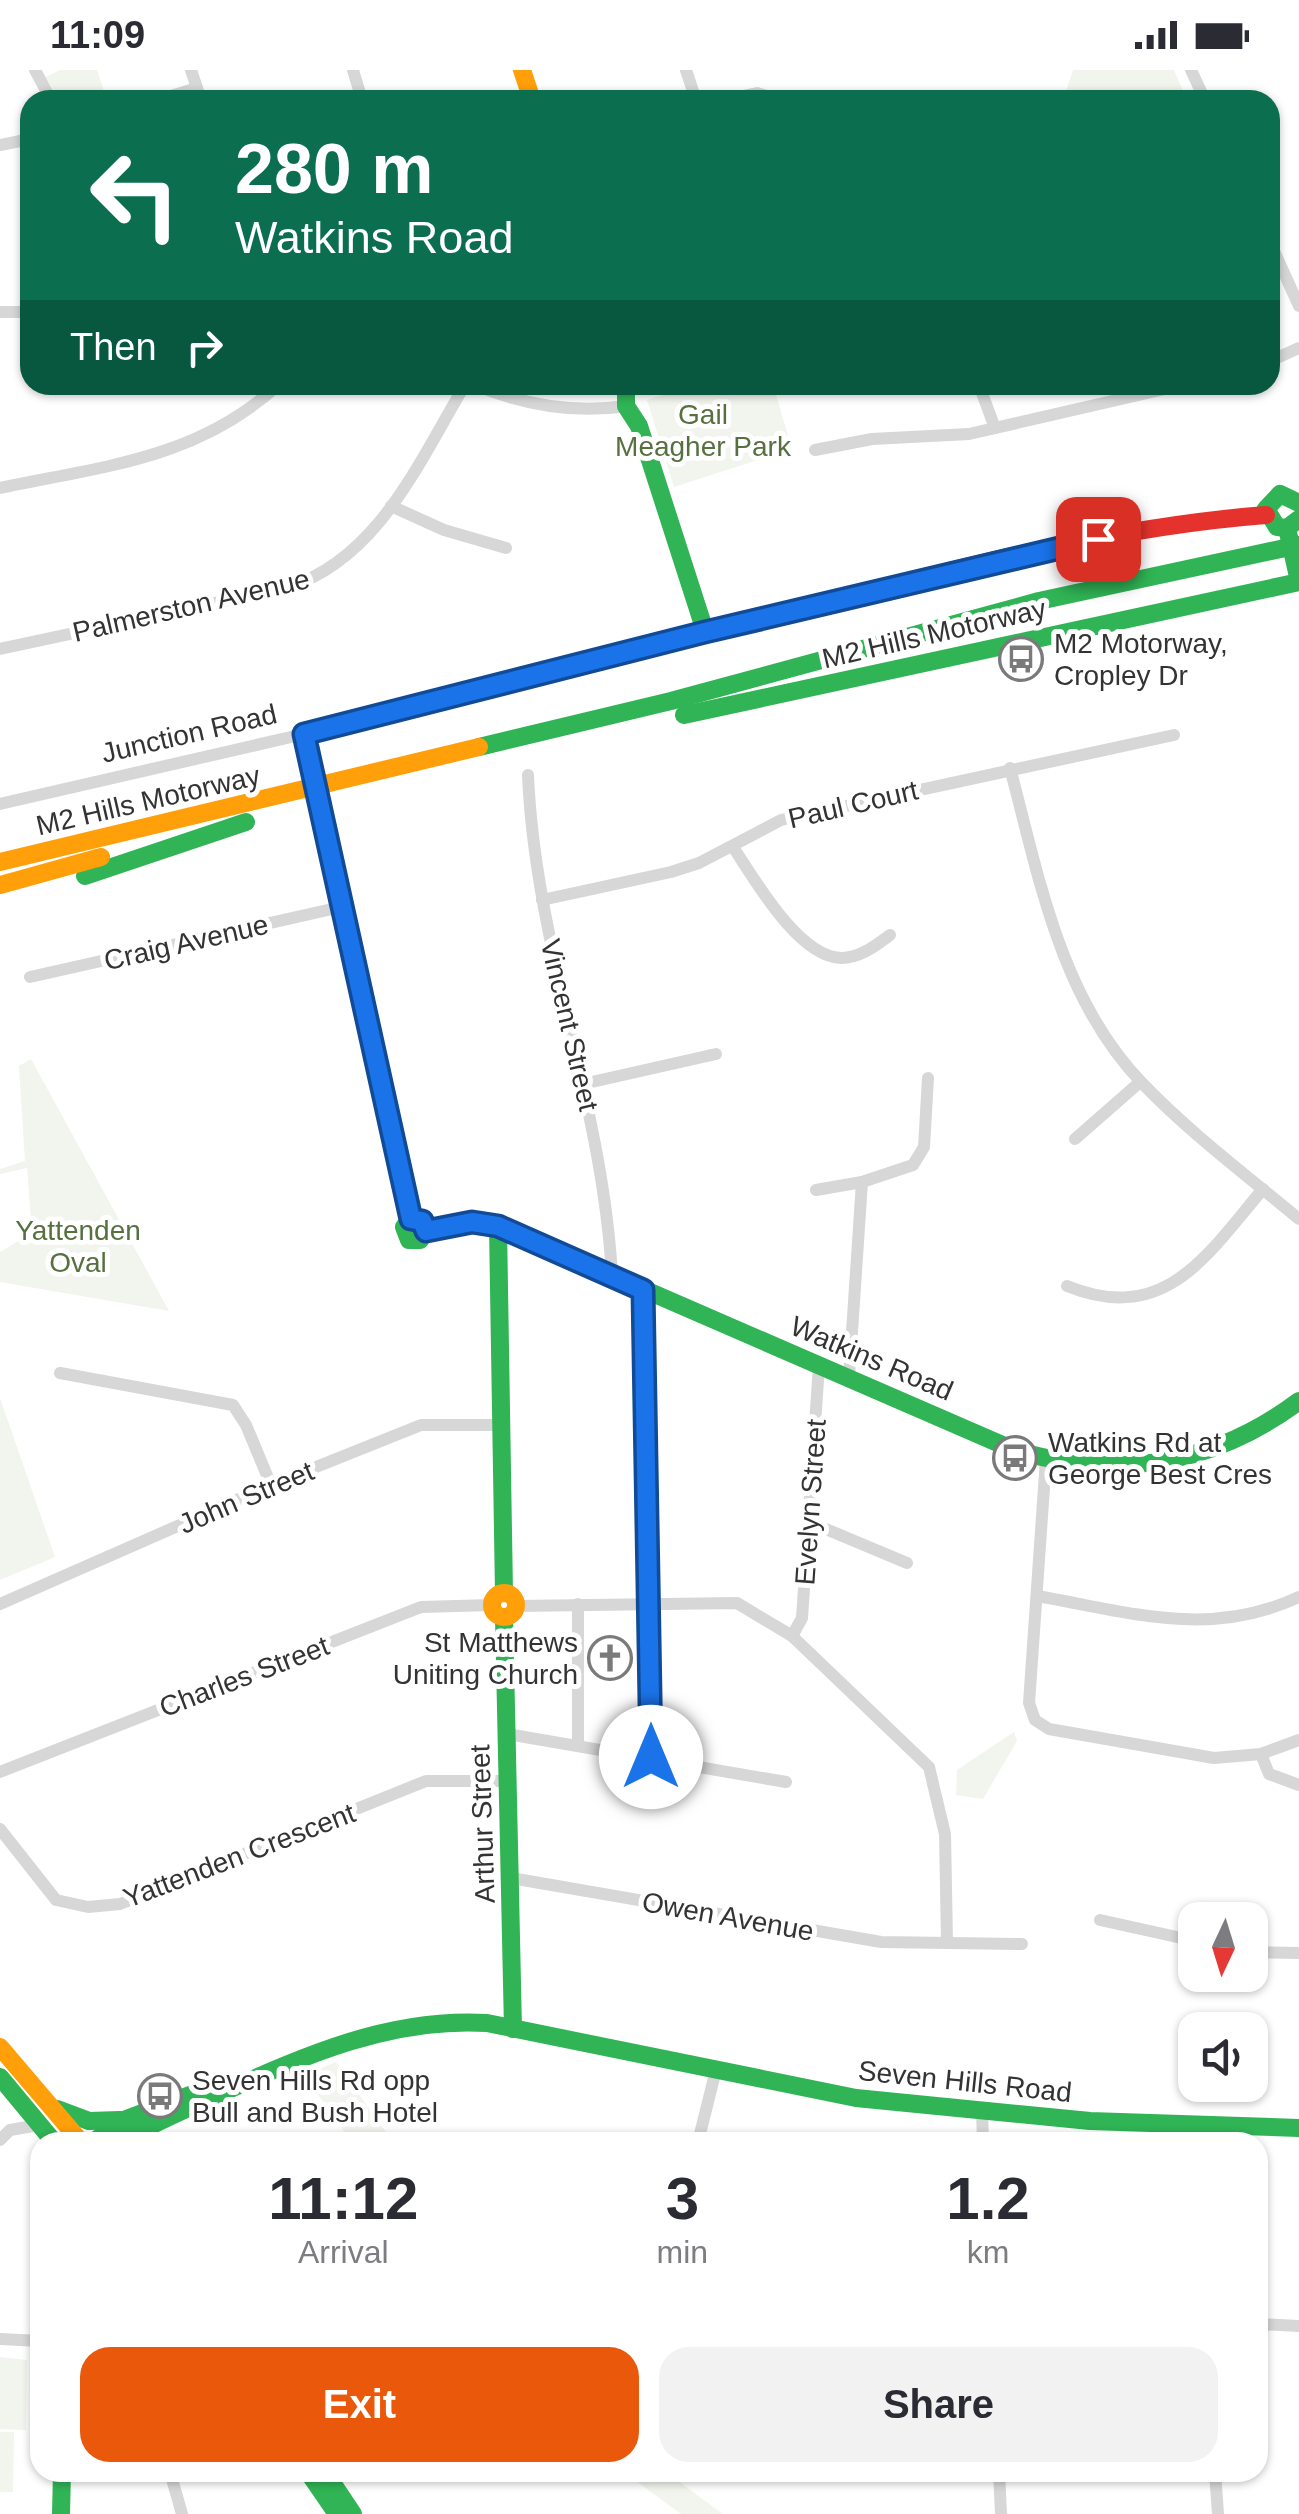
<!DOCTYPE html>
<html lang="en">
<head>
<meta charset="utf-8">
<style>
  :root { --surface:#fff; --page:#f2f2f3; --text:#2b2b33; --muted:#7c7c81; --accent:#ea580c }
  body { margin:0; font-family:Helvetica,sans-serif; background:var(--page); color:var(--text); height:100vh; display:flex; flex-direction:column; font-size:38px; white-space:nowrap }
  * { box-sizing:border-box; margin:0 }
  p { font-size:32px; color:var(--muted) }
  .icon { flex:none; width:55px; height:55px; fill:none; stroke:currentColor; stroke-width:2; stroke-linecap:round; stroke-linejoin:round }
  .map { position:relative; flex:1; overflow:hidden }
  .side { position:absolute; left:30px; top:2062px; width:1238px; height:350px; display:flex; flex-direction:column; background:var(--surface); border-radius:30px; box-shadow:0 2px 8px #0004 }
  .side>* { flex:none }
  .banner { position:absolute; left:20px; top:20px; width:1260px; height:305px; border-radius:30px; box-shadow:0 2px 8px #0004; background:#0b6e4f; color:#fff; overflow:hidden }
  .needle { width:65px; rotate:184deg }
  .tools { position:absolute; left:1178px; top:1832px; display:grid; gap:20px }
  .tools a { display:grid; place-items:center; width:90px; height:90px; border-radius:20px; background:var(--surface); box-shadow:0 2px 8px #0004; font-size:50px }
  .pin { position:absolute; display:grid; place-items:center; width:85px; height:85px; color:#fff; margin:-42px; border-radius:20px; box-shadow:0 5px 15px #0006 }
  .me { position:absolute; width:110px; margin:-55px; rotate:0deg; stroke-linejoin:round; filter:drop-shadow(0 0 8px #0008) }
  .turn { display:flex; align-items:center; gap:35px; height:210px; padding:0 50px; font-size:45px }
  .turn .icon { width:130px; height:130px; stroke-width:2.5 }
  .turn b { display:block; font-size:70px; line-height:85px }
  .then { display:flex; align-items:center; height:95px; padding:0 50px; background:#0003; gap:20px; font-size:38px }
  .eta { display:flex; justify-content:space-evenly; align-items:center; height:170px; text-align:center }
  .eta b { font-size:60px; font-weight:700; line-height:70px }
  .primary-button { display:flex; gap:20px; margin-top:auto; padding:20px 50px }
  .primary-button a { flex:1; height:115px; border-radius:30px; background:var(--accent); color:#fff; font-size:40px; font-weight:700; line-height:115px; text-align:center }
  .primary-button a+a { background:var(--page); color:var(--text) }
  .status { display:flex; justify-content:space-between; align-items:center; height:70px; padding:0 50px; background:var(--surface); direction:ltr }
  .status svg { height:28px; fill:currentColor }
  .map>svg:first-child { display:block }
</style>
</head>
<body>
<div class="status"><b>11:09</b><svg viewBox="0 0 49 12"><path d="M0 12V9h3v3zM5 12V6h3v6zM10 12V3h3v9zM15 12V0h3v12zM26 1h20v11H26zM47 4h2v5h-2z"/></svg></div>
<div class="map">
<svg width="1299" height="2444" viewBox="0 0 1299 2444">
  <rect width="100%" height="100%" fill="#fff"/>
  <g fill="#f1f5ed">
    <polygon points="60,0 97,0 107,30 58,30 46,7"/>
    <polygon points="1073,0 1174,0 1183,21 1158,30 1063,30"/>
    <polygon points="693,315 773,315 792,379 674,417 647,330"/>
    <polygon points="31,989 169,1241 0,1212 0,1182 32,1163 27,1098 0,1104 0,1099 25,1091 19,996"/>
    <polygon points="0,1328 55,1487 0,1510"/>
    <polygon points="1014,1662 1017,1671 983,1729 956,1725 957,1700"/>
    <polygon points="336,1992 390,2068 401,2072 352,2072 304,2005"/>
    <polygon points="0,2287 27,2290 26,2360 0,2359"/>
    <polygon points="0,2362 14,2362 13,2422 0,2422"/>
    <polygon points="632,2403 667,2403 723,2444 681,2444 628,2405"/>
  </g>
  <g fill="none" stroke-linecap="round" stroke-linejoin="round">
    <g stroke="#d7d7d7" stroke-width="12">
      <polyline points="35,0 51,30"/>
      <polyline points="191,0 201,30"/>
      <polyline points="353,0 362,30"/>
      <polyline points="686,0 696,30"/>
      <polyline points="1191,0 1205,30"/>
      <polyline points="158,30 197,18"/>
      <polyline points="725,30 757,23 779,30"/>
      <polyline points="0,75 30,69"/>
      <polyline points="1270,172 1299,236"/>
      <polyline points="0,242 30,242"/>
      <polyline points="1270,291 1299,278"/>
      <path d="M475,315C524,335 573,344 626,336"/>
      <polyline points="979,315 995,358"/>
      <polyline points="815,380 872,369 969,364 1182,315"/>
      <path d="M0,418C104,396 197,389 278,315"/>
      <polyline points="391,436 444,460 506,478"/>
      <path d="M0,579L289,517C379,488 419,391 465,315"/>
      <path d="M1010,698C1039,807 1060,928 1142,1013C1189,1062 1246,1105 1299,1149"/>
      <path d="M528,705C535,875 603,1036 612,1206"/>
      <polyline points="0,734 304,664"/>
      <path d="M733,777C754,808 798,887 841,888C860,888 875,876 890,865"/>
      <polyline points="542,830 671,802 699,793 781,750 1174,665"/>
      <polyline points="30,907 341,837"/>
      <polyline points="583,1014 716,984"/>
      <polyline points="1075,1069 1140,1012"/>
      <polyline points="816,1120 862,1112 913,1095 924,1077 928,1008"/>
      <path d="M1067,1216C1165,1256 1207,1185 1263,1119"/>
      <polyline points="643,1220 651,1687"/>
      <polyline points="60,1303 233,1335 246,1355 271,1415"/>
      <polyline points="849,1307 862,1112"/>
      <polyline points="1046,1389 1029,1633 1035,1650 1049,1659 1214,1688 1261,1684 1299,1670"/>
      <polyline points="809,1452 907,1493"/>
      <path d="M1037,1526C1130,1542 1209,1569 1299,1527"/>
      <polyline points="0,1534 271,1415 421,1355 501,1355"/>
      <polyline points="516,1536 737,1533 792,1566 929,1697 945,1764 947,1872"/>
      <polyline points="792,1566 802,1548 819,1295"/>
      <polyline points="507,1664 786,1712"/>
      <polyline points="578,1676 578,1534"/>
      <polyline points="1261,1684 1269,1704 1299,1715"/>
      <polyline points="0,1702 421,1537 492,1535"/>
      <polyline points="0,1759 56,1830 88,1837 120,1834 426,1711 508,1711"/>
      <polyline points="511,1808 881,1872 1022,1874"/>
      <polyline points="1100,1850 1195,1871"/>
      <polyline points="1250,1882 1299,1883"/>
      <polyline points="982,2041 983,2072"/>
      <polyline points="0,2070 10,2060 39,2055"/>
      <polyline points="698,2072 716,2000"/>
      <polyline points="1258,2254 1299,2256"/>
      <polyline points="0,2269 40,2271"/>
      <polyline points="170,2402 182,2444"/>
      <polyline points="999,2402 1001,2444"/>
      <polyline points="1215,2402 1218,2444"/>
    </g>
    <g stroke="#30b455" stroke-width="18">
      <polyline points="626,315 626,336 639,356 705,561"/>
      <polyline points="1299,433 1280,424 1266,439 1277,457 1287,458 1299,449"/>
      <polyline points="684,645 1299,512"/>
      <polyline points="479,677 671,631 1039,531 1299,475"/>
      <polyline points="324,755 411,1149"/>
      <polyline points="85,806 246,752"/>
      <polyline points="411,1149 404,1157 409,1170 420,1170 426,1161"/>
      <polyline points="498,1156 504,1523"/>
      <path d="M426,1161L472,1152L498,1156L1014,1380C1118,1410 1212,1396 1299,1331"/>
      <polyline points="504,1547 513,1959"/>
      <polyline points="0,2007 54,2072"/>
      <polyline points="57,2039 89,2051 120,2050"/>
      <polyline points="93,2072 124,2050 214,2016"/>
      <path d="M121,2072C152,2053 185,2040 217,2025C304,1986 390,1947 487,1953L856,2028L1090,2051L1299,2058"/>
      <polyline points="308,2402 337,2444"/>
      <polyline points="325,2402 353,2444"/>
      <polyline points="61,2444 62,2402"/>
    </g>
    <g stroke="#ff9f0a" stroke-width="18">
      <polyline points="522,0 532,30"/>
      <polyline points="311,695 304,664 730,557"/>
      <polyline points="0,792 479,677"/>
      <polyline points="0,815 101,787"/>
      <circle cx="504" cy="1535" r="12"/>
      <polyline points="0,1977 81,2072"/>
    </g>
    <path stroke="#e5322d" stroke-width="18" d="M730,557C906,513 1084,459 1266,445"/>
    <g stroke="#30b455" stroke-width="18">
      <polyline points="1287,458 1299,511"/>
      <polyline points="311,695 324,755"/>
    </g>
  </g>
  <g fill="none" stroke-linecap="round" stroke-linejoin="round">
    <g stroke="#114b97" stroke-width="25">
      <polyline id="route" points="651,1687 643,1220 498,1156 472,1152 426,1161 422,1151 411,1149 304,664 705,562 1098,469"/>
    </g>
    <use href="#route" stroke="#1a73e8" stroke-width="18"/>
  </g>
  <defs>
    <g id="bus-ring" transform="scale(2.25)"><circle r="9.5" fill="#fff" stroke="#7a7a7a" stroke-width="1.5"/><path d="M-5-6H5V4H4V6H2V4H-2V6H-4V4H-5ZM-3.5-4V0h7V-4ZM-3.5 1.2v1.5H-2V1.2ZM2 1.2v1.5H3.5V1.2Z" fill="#7a7a7a"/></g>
    <g id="church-ring" transform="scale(2.25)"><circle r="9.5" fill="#fff" stroke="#7a7a7a" stroke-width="1.5"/><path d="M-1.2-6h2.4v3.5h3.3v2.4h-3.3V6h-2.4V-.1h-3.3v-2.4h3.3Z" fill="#7a7a7a"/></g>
  </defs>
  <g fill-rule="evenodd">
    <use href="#bus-ring" x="1021" y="589"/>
    <use href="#bus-ring" x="1015" y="1388"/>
    <use href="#church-ring" x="610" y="1588"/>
    <use href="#bus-ring" x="160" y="2026"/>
  </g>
  <g text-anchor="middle" stroke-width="10" stroke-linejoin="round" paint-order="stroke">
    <g font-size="28" fill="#56703f" stroke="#fff">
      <text x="703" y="354">Gail<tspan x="703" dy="32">Meagher Park</tspan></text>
      <text x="78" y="1170">Yattenden<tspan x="78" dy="32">Oval</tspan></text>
    </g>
    <g font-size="28" fill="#333" stroke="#fff">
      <text transform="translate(191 535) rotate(-13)" y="10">Palmerston Avenue</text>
      <text transform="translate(934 563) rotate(-13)" y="10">M2 Hills Motorway</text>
      <text transform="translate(189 663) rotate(-13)" y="10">Junction Road</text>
      <text transform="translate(148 730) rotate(-13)" y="10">M2 Hills Motorway</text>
      <text transform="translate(853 734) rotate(-13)" y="10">Paul Court</text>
      <text transform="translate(186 872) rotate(-13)" y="10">Craig Avenue</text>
      <text transform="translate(570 955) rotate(77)" y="10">Vincent Street</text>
      <text transform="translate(872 1288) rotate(23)" y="10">Watkins Road</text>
      <text transform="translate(246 1427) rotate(-23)" y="10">John Street</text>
      <text transform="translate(810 1432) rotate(-86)" y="10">Evelyn Street</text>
      <text transform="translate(244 1606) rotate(-21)" y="10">Charles Street</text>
      <text transform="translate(482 1754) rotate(-92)" y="10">Arthur Street</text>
      <text transform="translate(239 1785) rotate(-21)" y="10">Yattenden Crescent</text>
      <text transform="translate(728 1846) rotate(10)" y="10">Owen Avenue</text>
      <text transform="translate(965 2011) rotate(6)" y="10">Seven Hills Road</text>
    </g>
    <g font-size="28" fill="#333" stroke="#fff" text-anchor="start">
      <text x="1054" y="583">M2 Motorway,<tspan x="1054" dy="32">Cropley Dr</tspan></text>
      <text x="1048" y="1382">Watkins Rd at<tspan x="1048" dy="32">George Best Cres</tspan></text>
      <text x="578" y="1582" text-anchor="end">St Matthews<tspan x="578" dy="32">Uniting Church</tspan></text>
      <text x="192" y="2020">Seven Hills Rd opp<tspan x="192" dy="32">Bull and Bush Hotel</tspan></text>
    </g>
  </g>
</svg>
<div class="tools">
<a><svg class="needle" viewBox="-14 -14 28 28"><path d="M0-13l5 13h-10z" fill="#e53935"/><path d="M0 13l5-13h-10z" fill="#7c7c81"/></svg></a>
<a><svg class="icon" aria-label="sound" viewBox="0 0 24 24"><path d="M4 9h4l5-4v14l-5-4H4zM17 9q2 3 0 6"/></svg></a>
</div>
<div class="pin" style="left:1098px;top:469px;background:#d93025"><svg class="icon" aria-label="arrive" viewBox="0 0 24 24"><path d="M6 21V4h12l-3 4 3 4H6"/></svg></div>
<svg class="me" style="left:651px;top:1687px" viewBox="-20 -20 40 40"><circle r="19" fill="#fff"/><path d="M0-13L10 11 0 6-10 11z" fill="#1a73e8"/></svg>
<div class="banner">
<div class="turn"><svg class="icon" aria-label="left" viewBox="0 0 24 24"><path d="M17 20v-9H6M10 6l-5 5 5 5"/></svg><div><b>280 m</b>Watkins Road</div></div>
<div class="then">Then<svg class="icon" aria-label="right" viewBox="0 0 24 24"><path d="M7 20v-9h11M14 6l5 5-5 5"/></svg></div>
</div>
<section class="side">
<div class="eta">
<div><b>11:12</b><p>Arrival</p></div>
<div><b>3</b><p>min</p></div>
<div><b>1.2</b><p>km</p></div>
</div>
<div class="primary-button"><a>Exit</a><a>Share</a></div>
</section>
</div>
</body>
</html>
